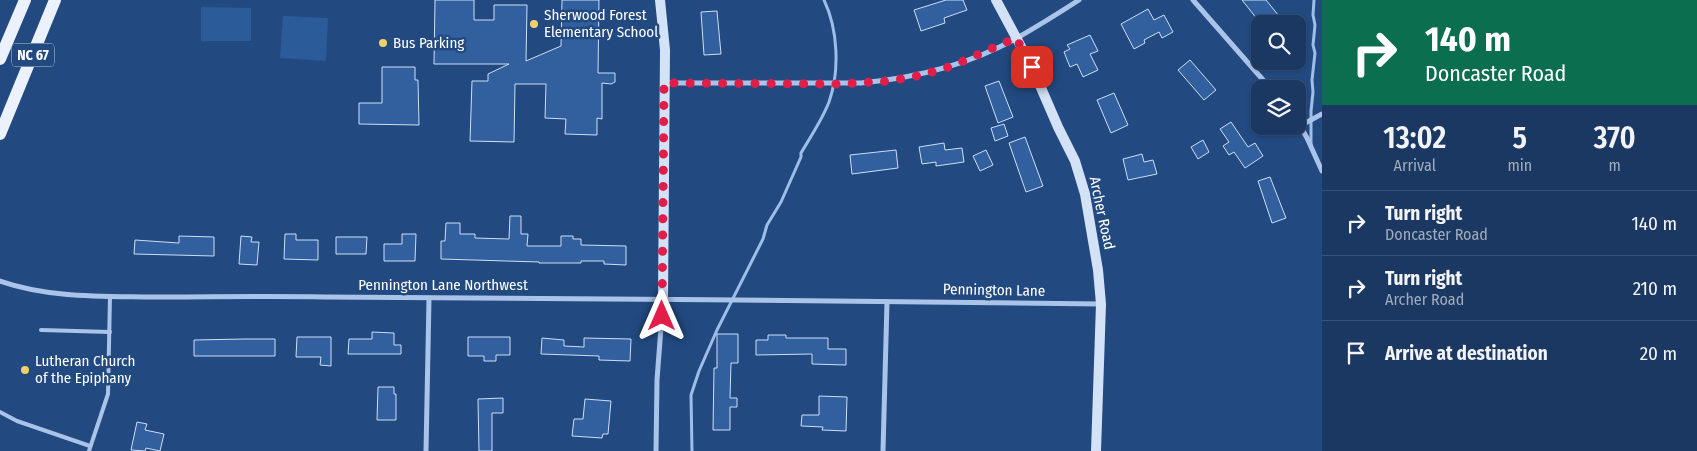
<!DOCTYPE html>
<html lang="en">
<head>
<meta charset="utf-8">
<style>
  :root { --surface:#1a3861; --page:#27436a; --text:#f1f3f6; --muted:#9facbd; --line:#385276 }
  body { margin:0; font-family:"Fira Sans Condensed",sans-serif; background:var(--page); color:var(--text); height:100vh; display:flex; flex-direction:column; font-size:19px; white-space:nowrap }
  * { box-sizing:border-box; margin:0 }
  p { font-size:16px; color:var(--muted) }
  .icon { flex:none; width:28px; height:28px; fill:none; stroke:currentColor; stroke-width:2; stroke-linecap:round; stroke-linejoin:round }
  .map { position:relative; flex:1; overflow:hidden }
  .drawer { display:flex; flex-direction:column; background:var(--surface); width:375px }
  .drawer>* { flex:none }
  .hud { background:#0b6e4f; color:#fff; overflow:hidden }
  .fabs { position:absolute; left:1251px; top:15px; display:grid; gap:10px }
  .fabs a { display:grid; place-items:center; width:55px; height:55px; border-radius:10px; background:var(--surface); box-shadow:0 1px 4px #0004,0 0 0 1px var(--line); font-size:25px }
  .pin { position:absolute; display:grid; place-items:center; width:42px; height:42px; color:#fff; margin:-21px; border-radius:10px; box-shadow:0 2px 8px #0006 }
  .me { position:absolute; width:55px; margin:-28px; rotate:0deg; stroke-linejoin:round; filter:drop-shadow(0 0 4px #0008) }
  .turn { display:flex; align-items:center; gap:18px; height:105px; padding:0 20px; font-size:22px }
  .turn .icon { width:65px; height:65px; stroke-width:2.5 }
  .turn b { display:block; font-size:35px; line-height:42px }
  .eta { display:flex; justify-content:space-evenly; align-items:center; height:85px; text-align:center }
  .eta b { font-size:30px; font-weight:600; line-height:35px }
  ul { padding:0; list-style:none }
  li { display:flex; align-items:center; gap:15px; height:65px; padding:0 20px; border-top:1px solid var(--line) }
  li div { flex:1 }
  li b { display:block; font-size:19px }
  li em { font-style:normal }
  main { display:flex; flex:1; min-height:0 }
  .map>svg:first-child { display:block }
</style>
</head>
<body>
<main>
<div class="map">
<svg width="1322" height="451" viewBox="0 0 1322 451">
  <rect width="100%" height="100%" fill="#224a81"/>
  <g fill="#2c5b99">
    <polygon points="201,7 251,8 251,41 201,41"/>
    <polygon points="283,16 328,18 326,61 280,58"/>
  </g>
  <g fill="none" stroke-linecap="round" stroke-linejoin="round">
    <g stroke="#9dbee9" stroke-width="3">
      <polyline points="1311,145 1311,111 1313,92 1312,80 1315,53 1313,45 1315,25 1313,15 1314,0"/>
      <path d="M692,451L691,395L699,371L717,330L763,239L767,225L781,202L801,157V153C811,136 822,120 829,102C840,71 838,29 824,0"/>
    </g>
  </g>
  <g fill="#32609e" stroke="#cddef6">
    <polygon points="435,0 474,0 474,20 494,20 494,5 527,5 526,61 561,46 562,0 599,0 598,73 615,73 615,82 611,84 602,83 602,119 597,118 597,135 565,134 566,119 545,118 546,84 515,84 514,142 470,141 472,81 488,81 488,74 509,64 434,64"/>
    <polygon points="946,0 963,0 967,10 944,18 945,23 921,31 914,10"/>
    <polygon points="1242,0 1266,0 1279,16 1268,24 1261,24"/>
    <polygon points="1148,9 1154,20 1164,15 1173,32 1162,38 1159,32 1144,40 1145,43 1134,49 1121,24"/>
    <polygon points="717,11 721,54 704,55 701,12"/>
    <polygon points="1090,35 1098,51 1090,54 1098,70 1083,77 1077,64 1070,67 1064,52 1070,49 1067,45"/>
    <polygon points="1190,60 1216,90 1204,100 1178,70"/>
    <polygon points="382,67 415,67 415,80 418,80 419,125 359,124 359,103 382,103"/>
    <polygon points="999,81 1013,117 998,123 985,86"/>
    <polygon points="1114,93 1128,125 1111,133 1097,100"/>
    <polygon points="1231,122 1248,147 1255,143 1263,156 1245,168 1234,152 1229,155 1223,146 1229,142 1220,129"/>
    <polygon points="1004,124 1008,136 995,141 991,128"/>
    <polygon points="1025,137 1043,186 1026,192 1009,143"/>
    <polygon points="1203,140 1209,152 1198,159 1191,147"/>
    <polygon points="944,143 945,150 962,148 964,162 936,166 936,162 922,164 919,147"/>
    <polygon points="896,150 898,168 852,174 850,155"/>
    <polygon points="986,150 993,165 980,171 973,156"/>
    <polygon points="1142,154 1144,162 1153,160 1157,174 1128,180 1123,159"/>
    <polygon points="1270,177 1286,218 1272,223 1258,181"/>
    <polygon points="510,216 521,216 521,234 528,234 527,246 561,246 561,236 573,236 573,239 581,239 581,245 626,246 626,265 604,264 604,261 581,261 581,263 539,263 539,262 441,259 441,241 445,241 446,223 460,223 460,234 475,234 475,238 509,239"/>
    <polygon points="285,234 296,234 296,240 318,240 318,260 284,259"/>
    <polygon points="402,234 416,234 415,261 384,261 384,244 402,244"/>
    <polygon points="179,236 214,237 214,256 134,254 135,240 179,243"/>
    <polygon points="241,236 252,237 251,242 259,242 257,265 239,264"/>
    <polygon points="336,237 367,237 366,254 336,254"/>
    <polygon points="372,332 394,333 394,345 401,345 401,354 348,354 349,339 372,339"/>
    <polygon points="717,334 738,334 738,363 731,363 730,398 737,398 737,407 730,407 730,430 713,430 714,368 717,368"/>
    <polygon points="768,335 786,335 786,338 828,338 828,349 846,349 846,365 812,364 812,354 756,355 756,340 768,340"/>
    <polygon points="297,337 331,337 331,366 320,365 321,357 296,357"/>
    <polygon points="468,337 510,337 510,355 496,355 496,361 484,361 484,356 468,356"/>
    <polygon points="542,338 564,340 564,346 584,347 584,338 631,339 630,361 599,360 599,356 541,354"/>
    <polygon points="245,339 275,339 275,356 194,356 194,340"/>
    <polygon points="378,387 394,387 394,394 396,394 396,420 377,420"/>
    <polygon points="819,396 847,397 846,431 822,430 823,427 801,426 802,415 819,415"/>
    <polygon points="503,398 503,413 492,413 492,451 479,451 478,399"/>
    <polygon points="585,399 611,401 608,434 603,434 602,438 572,436 574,419 583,419"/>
    <polygon points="137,422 147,424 145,430 164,434 160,451 146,448 145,451 131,450"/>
  </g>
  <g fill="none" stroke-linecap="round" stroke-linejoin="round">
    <g stroke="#a9c4e8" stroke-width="4">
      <polyline points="41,330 110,332"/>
      <polyline points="0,412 17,421 90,446"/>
      <polyline points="89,451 108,394 110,296"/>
    </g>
    <g stroke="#a9c4e8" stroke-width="5">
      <polyline points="1193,0 1271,89"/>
      <path d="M665,83H861C916,78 969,65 1017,38C1038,26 1059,13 1079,0"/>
      <polyline points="1298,122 1307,138 1322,171"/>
      <polyline points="1300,126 1322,114"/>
      <path d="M0,281C49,298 102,296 153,297C211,297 268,296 325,297C584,299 842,300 1101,304"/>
      <polyline points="426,451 429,299"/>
      <polyline points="656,451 657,380 663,301"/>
      <polyline points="883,451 887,302"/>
    </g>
    <g stroke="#d3e2f6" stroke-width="10">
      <polyline points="660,0 665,50 663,301"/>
      <polyline points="996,0 1032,67 1058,127 1075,161 1085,194 1098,270 1101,304 1096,451"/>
    </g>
    <g stroke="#ebf2fd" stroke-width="12">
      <polyline points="0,59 25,0"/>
      <polyline points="0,134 55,0"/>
    </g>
  </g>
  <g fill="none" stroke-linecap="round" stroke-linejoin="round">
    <polyline stroke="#e11d48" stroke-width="9" stroke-dasharray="0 16.2" points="662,316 664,83 839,84 890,81 922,75 952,66 1016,38 1032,67"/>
  </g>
  <g fill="#f3cf6b" stroke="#224a81" stroke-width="2">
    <circle cx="534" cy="24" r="5"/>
    <circle cx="383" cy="43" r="5"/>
    <circle cx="25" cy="370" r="5"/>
  </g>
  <g text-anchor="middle" stroke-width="5" stroke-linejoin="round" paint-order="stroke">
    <rect fill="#224a81" stroke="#bdc9d9" stroke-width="1" x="12" y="43.5" width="42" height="23" rx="4"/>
    <g font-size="14" font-weight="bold" fill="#fff">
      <text x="33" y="60">NC 67</text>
    </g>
    <g font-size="15" fill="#fff" stroke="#224a81" text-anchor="start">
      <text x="544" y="20">Sherwood Forest<tspan x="544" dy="17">Elementary School</tspan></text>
      <text x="393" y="48">Bus Parking</text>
      <text x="35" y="366">Lutheran Church<tspan x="35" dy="17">of the Epiphany</tspan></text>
    </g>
    <g font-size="15" fill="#fff" stroke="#224a81">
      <text transform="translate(1102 213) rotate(78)" y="5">Archer Road</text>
      <text x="443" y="290">Pennington Lane Northwest</text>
      <text transform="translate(994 290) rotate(1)" y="5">Pennington Lane</text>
    </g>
  </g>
</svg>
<div class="fabs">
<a><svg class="icon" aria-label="search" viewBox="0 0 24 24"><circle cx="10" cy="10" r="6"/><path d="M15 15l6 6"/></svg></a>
<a><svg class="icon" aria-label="layers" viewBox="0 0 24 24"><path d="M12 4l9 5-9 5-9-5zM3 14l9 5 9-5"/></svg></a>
</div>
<div class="pin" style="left:1032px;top:67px;background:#d93025"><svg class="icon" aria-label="arrive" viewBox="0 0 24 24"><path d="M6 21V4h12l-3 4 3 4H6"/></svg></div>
<svg class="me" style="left:662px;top:316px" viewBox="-20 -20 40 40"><path d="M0-17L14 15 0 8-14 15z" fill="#e11d48" stroke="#fff" stroke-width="4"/></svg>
</div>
<section class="drawer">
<div class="hud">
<div class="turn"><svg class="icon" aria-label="right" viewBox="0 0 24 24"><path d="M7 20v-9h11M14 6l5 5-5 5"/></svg><div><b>140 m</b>Doncaster Road</div></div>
</div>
<div class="eta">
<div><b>13:02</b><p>Arrival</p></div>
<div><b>5</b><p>min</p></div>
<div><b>370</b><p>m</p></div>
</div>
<ul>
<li><svg class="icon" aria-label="right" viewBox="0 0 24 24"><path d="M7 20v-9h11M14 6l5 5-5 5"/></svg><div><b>Turn right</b><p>Doncaster Road</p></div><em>140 m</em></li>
<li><svg class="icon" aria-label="right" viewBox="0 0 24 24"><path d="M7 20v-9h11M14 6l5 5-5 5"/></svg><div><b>Turn right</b><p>Archer Road</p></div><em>210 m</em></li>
<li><svg class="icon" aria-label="arrive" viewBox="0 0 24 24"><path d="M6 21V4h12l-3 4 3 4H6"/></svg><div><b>Arrive at destination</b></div><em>20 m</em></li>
</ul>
</section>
</main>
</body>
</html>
